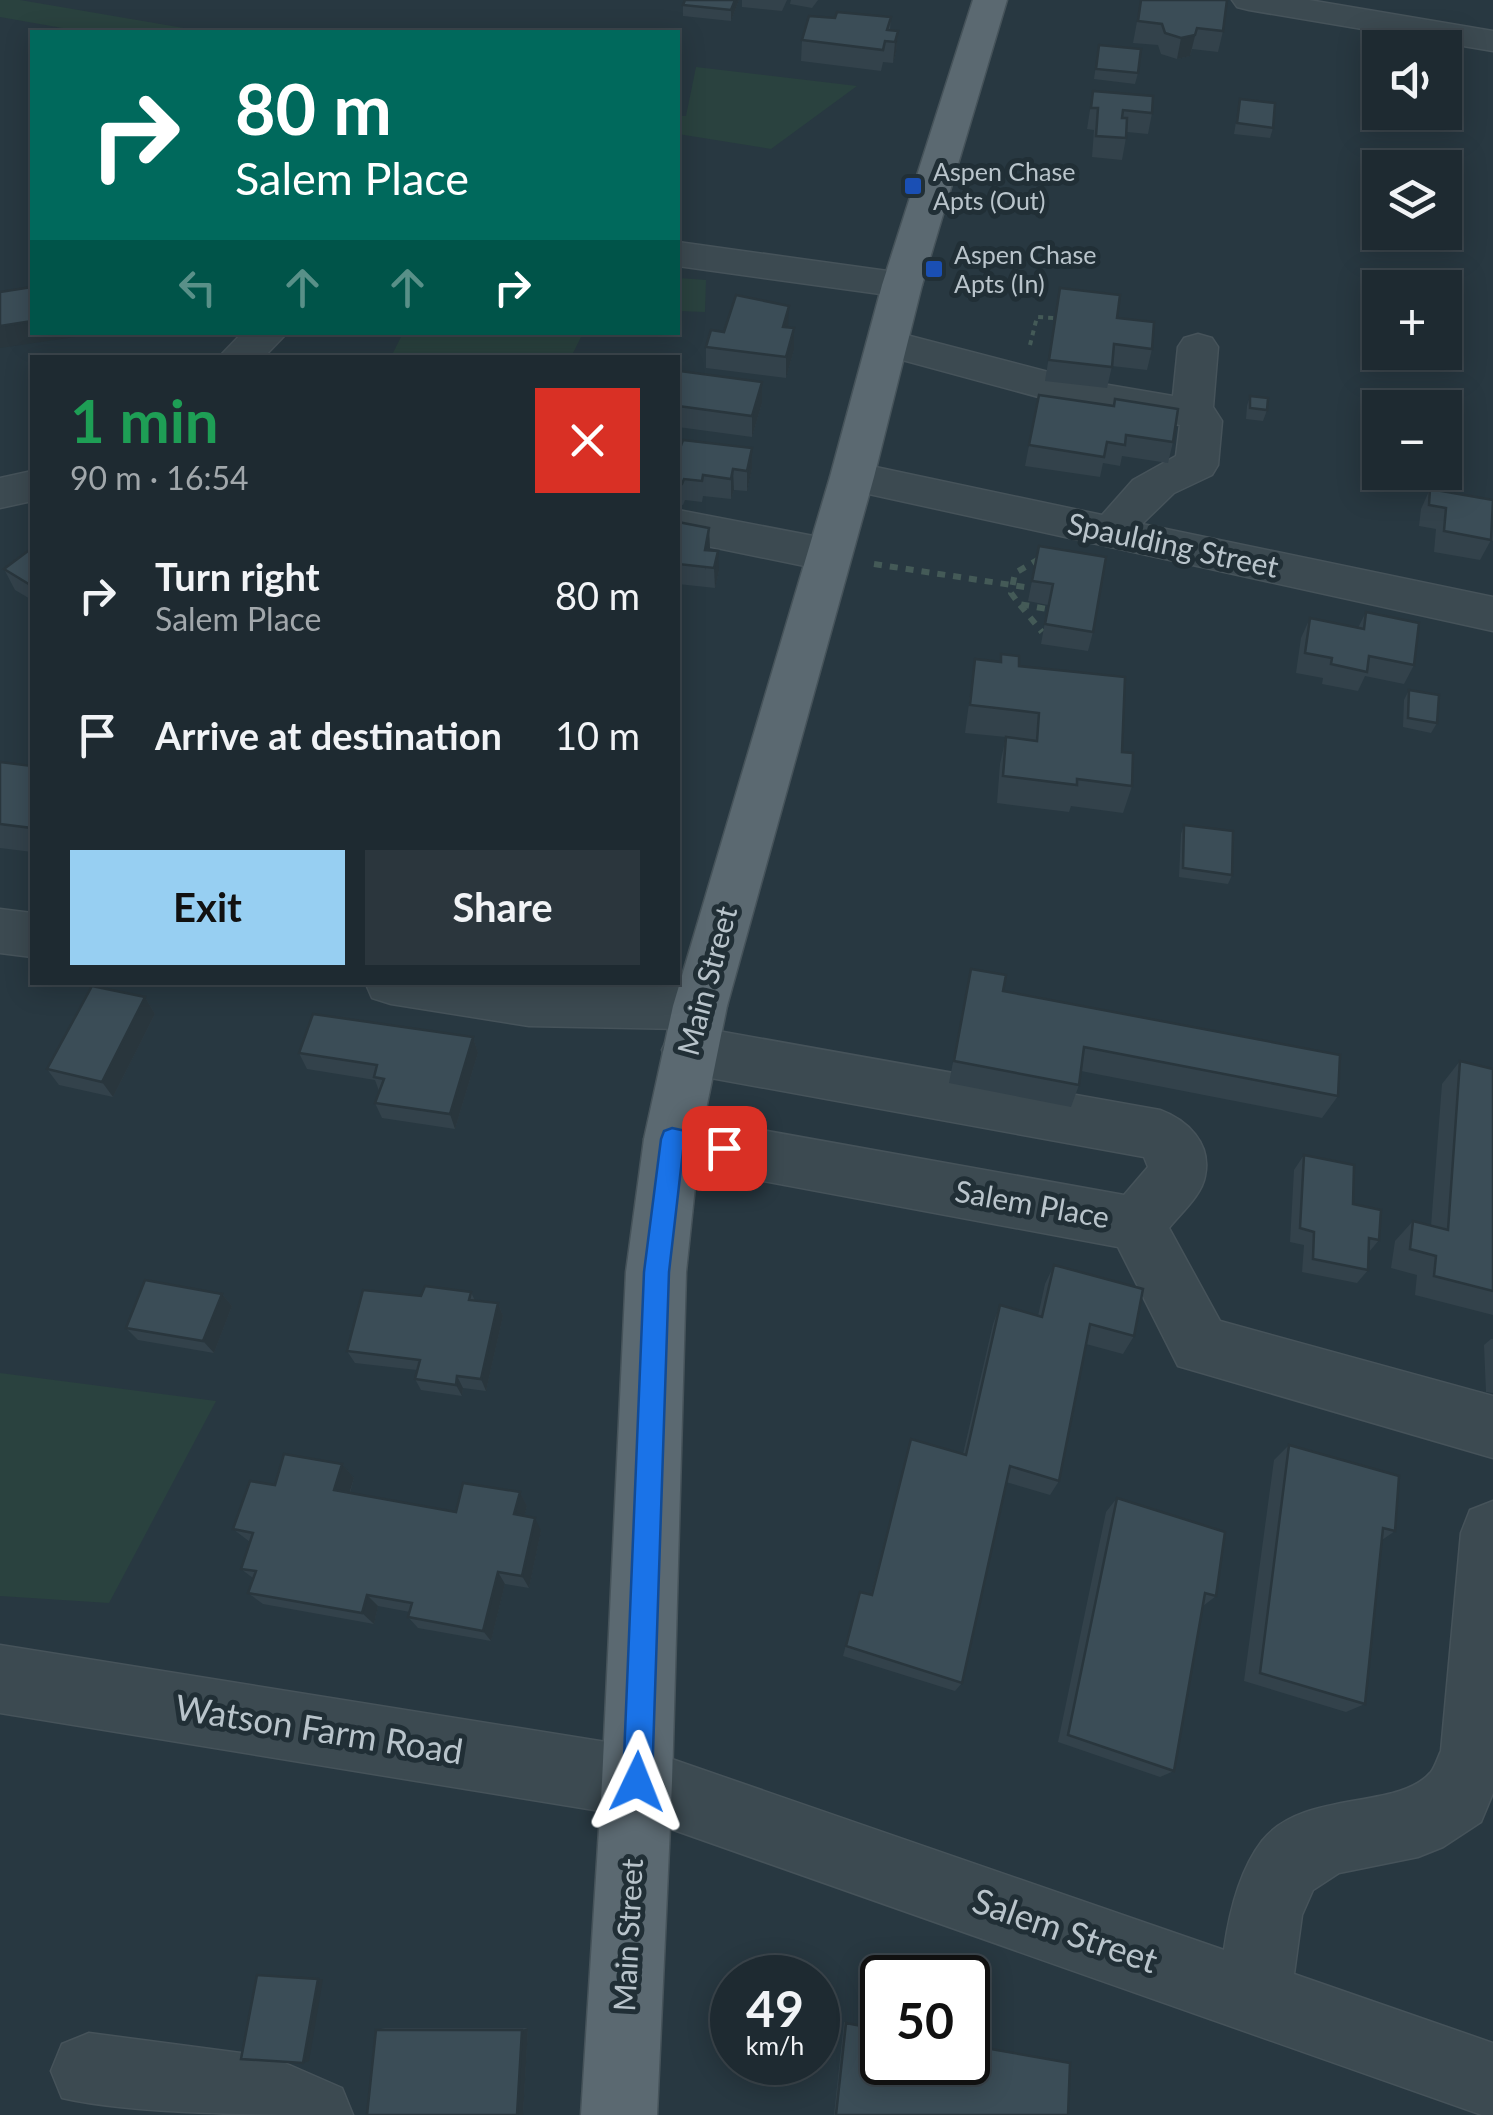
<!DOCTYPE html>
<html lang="en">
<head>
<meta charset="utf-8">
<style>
  :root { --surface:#1e2a31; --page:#2b363d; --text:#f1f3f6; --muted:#a1a7ab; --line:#3c464d; --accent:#97cff2 }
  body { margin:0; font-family:Lato,sans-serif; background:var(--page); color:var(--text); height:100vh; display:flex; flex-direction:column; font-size:38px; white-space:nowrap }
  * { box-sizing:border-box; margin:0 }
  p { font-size:32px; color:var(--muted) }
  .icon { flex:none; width:55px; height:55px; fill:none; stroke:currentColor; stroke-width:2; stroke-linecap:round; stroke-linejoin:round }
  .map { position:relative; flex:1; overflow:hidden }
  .panel { position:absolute; left:30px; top:355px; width:650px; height:630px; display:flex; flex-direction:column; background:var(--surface); border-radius:0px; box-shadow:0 5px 25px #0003,0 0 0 2px var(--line) }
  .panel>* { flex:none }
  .top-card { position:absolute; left:30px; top:30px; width:650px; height:305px; border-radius:0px; box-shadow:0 5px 25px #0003,0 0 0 2px var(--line); background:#00695c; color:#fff; overflow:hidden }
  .buttons { position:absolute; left:1362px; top:30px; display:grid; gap:20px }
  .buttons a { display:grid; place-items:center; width:100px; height:100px; border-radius:0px; background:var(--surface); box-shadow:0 5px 25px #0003,0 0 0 2px var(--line); font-size:50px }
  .speed { position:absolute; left:710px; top:1955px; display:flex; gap:20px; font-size:50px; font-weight:700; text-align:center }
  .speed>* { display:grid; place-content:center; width:130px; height:130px; border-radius:50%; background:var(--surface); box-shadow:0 5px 25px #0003,0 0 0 2px var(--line); line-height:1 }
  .speed small { font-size:25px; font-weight:400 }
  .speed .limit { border:5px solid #111; border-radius:15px; background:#fff; color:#111 }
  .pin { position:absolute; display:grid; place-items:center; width:85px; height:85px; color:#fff; margin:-42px; border-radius:20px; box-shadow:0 5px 15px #0006 }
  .me { position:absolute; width:110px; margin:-55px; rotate:2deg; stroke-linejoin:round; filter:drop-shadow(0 0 8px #0008) }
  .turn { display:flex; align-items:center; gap:35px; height:210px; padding:0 40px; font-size:45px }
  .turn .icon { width:130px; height:130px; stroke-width:2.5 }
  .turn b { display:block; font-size:70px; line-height:85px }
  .lanes { display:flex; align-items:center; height:95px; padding:0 40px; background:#0003; justify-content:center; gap:50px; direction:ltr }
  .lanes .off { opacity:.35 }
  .round { display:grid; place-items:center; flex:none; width:105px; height:105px; border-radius:0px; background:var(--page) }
  .summary { display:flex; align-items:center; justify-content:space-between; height:170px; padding:0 40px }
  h1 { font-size:60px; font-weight:700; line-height:75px; color:#1e9e55 }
  .primary-button { display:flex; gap:20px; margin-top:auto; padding:20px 40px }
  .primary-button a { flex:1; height:115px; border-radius:0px; background:var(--accent); color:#111; font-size:40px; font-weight:700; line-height:115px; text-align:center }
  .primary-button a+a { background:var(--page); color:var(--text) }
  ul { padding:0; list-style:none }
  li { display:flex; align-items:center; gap:30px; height:140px; padding:0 40px }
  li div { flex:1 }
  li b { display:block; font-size:38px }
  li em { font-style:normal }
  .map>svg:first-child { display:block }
</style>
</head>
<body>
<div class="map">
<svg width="1493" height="2115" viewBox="0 0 1493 2115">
  <rect width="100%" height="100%" fill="#283841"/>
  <g fill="#2a423f">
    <polygon points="0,0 20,0 207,32 85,32 0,17"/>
    <polygon points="696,67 857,86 771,149 678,134 678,116 686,116"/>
    <polygon points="678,278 706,280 705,312 678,311"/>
    <polygon points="403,333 403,332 583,333 571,357 391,357"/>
    <polygon points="0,1373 216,1401 109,1603 0,1596"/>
  </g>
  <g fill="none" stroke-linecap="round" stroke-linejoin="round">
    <g stroke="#46535a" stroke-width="3">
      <g id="minor">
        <polygon points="1232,0 1309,0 1493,31 1493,51 1249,10 1237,7"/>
        <polygon points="678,242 902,273 916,276 922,285 916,294 902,297 678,266"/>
        <polygon points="887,330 1079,380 1173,396 1178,347 1184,338 1198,334 1212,338 1218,347 1213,407 1222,421 1218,465 1212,475 1174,493 1142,524 1493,597 1493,631 837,487 830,477 837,467 852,462 1102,515 1133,480 1176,456 1180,425 1079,408 873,352 867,343 873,334"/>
        <polygon points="243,332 288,332 263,358 218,358"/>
        <polygon points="32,471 32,501 0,508 0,478"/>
        <polygon points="678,510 829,539 845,544 851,555 845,566 829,571 678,540"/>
        <polygon points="0,909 32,913 32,957 0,953"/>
        <path d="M365,982L700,983L719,990L727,1006L719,1022L701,1028L1160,1110C1187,1120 1212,1143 1205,1176C1202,1195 1181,1213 1169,1228L1220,1321L1493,1396V1458L1178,1366L1118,1247L672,1164L652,1157L644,1139L652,1121L672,1114L1124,1195L1148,1167L1144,1157L689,1074L670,1067L662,1050L670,1033L683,1029L529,1026L391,1004L372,998Z"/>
        <path d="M1493,1501V1793L1481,1822L1443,1847L1418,1857L1339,1873L1313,1890L1302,1915L1294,1974L1493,2043V2115H1482L637,1817L0,1713V1645L637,1747L1224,1950C1229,1914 1239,1871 1262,1841C1303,1789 1398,1811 1431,1772C1435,1767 1438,1757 1441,1751L1461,1533L1470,1510Z"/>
        <path d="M89,2033L271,2057L342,2088L353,2115C271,2115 136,2115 62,2098L51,2071L62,2044Z"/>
      </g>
    </g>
    <g stroke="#46535a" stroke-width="3">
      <polygon id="major" points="973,0 1007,0 922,285 874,477 727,1006 700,1139 686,1272 672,1782 657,2115 581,2115 602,1782 626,1272 644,1139 673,1006 830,477 882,285"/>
    </g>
    <polyline stroke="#445a57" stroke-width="4" stroke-dasharray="5 5" stroke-linecap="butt" points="1030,345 1037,317 1054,318"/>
    <g stroke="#445a57" stroke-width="6" stroke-dasharray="8 8" stroke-linecap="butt">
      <polyline points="1039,559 1015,573 1011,593 1019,604 1047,609"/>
      <polyline points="874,564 1031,588"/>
      <polyline points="1020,605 1042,632"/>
    </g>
    <use href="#minor" fill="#3c4a51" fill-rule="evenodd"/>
    <use href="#major" fill="#5b6971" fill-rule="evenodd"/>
  </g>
  <g fill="#33424b">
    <polygon points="685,0 739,0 731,21 683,16 683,5"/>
    <polygon points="742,0 787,0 782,11 742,7"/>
    <polygon points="791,0 818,0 812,8 790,4"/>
    <polygon points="1141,0 1223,31 1218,52 1192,49 1190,56 1177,59 1161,54 1158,45 1133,43"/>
    <polygon points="891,17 890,30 898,31 896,52 893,63 883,62 881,71 801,61 802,40 835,18"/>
    <polygon points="1099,45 1138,73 1135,84 1094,79"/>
    <polygon points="1093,91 1152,113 1148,134 1127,132 1122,160 1092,157 1094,130 1087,129"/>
    <polygon points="1240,99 1273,128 1270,138 1234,134"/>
    <polygon points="1060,288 1117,318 1152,349 1147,370 1112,366 1107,388 1045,381"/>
    <polygon points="788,328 794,328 794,350 786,378 706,368 706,347 724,332"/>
    <polygon points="678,377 762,382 762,403 752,437 678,427"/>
    <polygon points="1039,395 1113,406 1115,399 1173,442 1168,463 1122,456 1120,466 1103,463 1100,477 1025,466"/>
    <polygon points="1250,396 1267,410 1263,421 1246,419 1247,406"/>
    <polygon points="752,448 752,469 747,491 734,490 731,499 703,496 702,502 685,500 683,505 678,504 678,451"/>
    <polygon points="1430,489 1493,500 1493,541 1491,540 1480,560 1434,552 1436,529 1419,526 1421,509"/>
    <polygon points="678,522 709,550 719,571 715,588 678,584"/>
    <polygon points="1039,546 1093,632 1088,651 1041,644 1048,605 1028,601"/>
    <polygon points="32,548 32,600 15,590 4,569"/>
    <polygon points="1366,612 1414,665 1404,684 1365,676 1358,691 1322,684 1323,678 1296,673 1301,638 1310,618 1358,628"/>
    <polygon points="1001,654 1019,666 1122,752 1132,786 1123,813 1071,806 1069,812 997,803 1000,764 1006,737 965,733 975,659 1000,662"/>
    <polygon points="1409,690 1437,723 1431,733 1403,727 1404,700"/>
    <polygon points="0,762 32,766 32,852 0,848"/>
    <polygon points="1184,825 1232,875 1228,884 1179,877 1181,834"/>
    <polygon points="971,969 1003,991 1338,1096 1322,1118 1081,1071 1079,1085 1071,1107 949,1083"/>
    <polygon points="145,997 155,1014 113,1097 59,1085 47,1069"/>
    <polygon points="473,1037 478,1053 455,1129 382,1118 375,1103 379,1091 375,1080 307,1069 299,1053"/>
    <polygon points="1460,1061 1493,1069 1493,1315 1415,1295 1417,1275 1391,1268 1395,1241 1413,1221 1431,1226 1442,1084"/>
    <polygon points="1304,1155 1353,1204 1379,1240 1369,1252 1368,1270 1357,1283 1302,1272 1304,1245 1290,1242 1294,1170"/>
    <polygon points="1054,1265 1134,1336 1123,1354 1086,1344 1059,1481 1050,1495 1006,1482 962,1683 955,1691 843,1656 860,1592 871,1594 911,1439 963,1454 993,1324 1000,1305 1038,1316 1045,1284"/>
    <polygon points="471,1292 475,1301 498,1303 503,1316 486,1391 463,1388 462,1396 421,1390 415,1379 417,1370 355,1363 347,1351 421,1296"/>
    <polygon points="222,1294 232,1306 214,1353 138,1340 126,1328"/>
    <polygon points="1491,1339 1493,1339 1493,1393 1486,1392 1484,1345"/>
    <polygon points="1289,1445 1395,1531 1382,1540 1365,1704 1346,1712 1244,1681 1274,1460"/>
    <polygon points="342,1464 354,1478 350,1493 456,1512 520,1492 527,1506 524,1516 541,1531 529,1588 505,1584 491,1641 418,1628 408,1617 410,1612 378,1606 374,1624 263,1604 248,1593 253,1578 241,1569 250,1542 233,1529 275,1485"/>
    <polygon points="1117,1498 1216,1596 1203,1606 1174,1771 1160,1777 1058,1742 1106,1512"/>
    <polygon points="844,2022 882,2029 882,2062 968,2062 968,2044 1070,2063 1068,2115 834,2115"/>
    <polygon points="385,2028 528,2028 523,2115 367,2115 376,2030"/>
  </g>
  <g fill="#29363d">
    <polygon points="735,0 739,0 731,21 731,10"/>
    <polygon points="1197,28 1190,56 1177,59 1181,38"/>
    <polygon points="898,31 896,52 893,63 895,42"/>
    <polygon points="789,306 788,327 783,327"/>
    <polygon points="32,321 32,332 95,332 95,334 0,348 0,326"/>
    <polygon points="794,328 794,350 786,378 786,357"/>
    <polygon points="762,382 762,403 752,437 752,416"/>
    <polygon points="752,448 752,469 747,491 747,471"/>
    <polygon points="733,469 734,490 731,499 731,479"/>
    <polygon points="709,528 710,548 705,570 705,550"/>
    <polygon points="718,551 719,571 715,588 714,568"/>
    <polygon points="679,672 680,691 678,699 678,677"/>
    <polygon points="145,997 155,1014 113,1097 102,1082"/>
    <polygon points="473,1037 478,1053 455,1129 450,1114"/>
    <polygon points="222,1294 232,1306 214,1353 203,1341"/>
    <polygon points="498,1303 503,1316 486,1391 481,1379"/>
    <polygon points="457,1376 463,1388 462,1396 456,1385"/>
    <polygon points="342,1464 354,1478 346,1504 334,1490"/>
    <polygon points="520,1492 527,1506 521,1527 514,1514"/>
    <polygon points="535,1518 541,1531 529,1588 522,1576"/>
    <polygon points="498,1572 505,1584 491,1641 483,1631"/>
    <polygon points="367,1595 378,1606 374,1624 362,1613"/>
    <polygon points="318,1979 323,1979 309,2061 303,2063"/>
    <polygon points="528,2028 523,2115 517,2115 522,2030"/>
  </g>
  <g fill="#3b4d57" stroke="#29363d" stroke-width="2.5">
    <polygon points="685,0 735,0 731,10 683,5"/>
    <polygon points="1141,0 1227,0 1223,31 1197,28 1195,35 1181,38 1165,33 1162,24 1138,21"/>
    <polygon points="837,12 891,17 887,30 898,31 895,42 885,41 883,50 802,40 809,16 835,18"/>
    <polygon points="1099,45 1141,49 1138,73 1096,69"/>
    <polygon points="1093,91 1153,96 1152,113 1123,110 1122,118 1127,118 1126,138 1096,136 1098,108 1091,108"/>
    <polygon points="1240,99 1275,103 1273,128 1237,123"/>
    <polygon points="32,287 32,321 0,326 0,292"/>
    <polygon points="1060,288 1120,295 1117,318 1154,322 1152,349 1114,344 1112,367 1049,360"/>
    <polygon points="736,295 789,306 783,327 794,328 786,357 706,347 711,330 724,332"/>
    <polygon points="680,371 762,382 752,416 678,406 678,377"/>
    <polygon points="1039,395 1114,406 1115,399 1178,409 1173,442 1126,435 1125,445 1107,442 1104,457 1029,445"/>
    <polygon points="1250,396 1268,398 1267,410 1250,408"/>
    <polygon points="683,440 752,448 747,471 733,469 731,479 703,475 702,481 684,479 682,484 678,484 678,451 679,451"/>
    <polygon points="1430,489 1493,500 1491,540 1444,531 1446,508 1429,505"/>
    <polygon points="678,522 709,528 705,550 718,551 714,568 678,564"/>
    <polygon points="1039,546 1106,557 1093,632 1045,624 1053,584 1032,581"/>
    <polygon points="32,548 32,586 4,569"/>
    <polygon points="1366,612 1419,623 1414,665 1369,656 1367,672 1331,664 1332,658 1305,653 1310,618 1364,629"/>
    <polygon points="1001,654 1019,656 1019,666 1125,677 1122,752 1133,753 1132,786 1077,779 1077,785 1003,776 1006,737 1037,741 1039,713 970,705 975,659 1001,662"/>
    <polygon points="1409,690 1439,695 1437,723 1408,718"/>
    <polygon points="0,762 32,766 32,828 0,824"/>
    <polygon points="1184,825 1233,831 1232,875 1183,868"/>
    <polygon points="971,969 1006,975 1003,991 1340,1055 1338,1096 1084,1047 1079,1085 954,1061"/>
    <polygon points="92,986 145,997 102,1082 47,1069"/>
    <polygon points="313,1014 473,1037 450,1114 375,1103 384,1079 374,1077 377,1065 299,1053"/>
    <polygon points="1460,1061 1493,1069 1493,1291 1434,1276 1436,1256 1410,1249 1413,1221 1448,1230"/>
    <polygon points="1304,1155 1354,1165 1353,1204 1381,1210 1379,1240 1369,1238 1368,1270 1313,1259 1314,1232 1300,1228"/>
    <polygon points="1054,1265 1143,1289 1134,1336 1090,1324 1059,1481 1010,1466 962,1683 846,1646 860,1592 872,1595 911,1439 966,1455 1000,1305 1042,1317"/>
    <polygon points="145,1280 222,1294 203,1341 126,1328"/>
    <polygon points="425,1286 471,1292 469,1300 498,1303 481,1379 457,1376 456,1385 415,1379 420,1360 347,1351 363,1290 421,1296"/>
    <polygon points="1289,1445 1399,1476 1395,1531 1383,1528 1365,1704 1260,1673"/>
    <polygon points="284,1454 342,1464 334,1490 456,1512 463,1483 520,1492 514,1514 535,1518 522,1576 498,1572 483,1631 408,1617 412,1603 367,1595 362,1613 248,1593 256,1571 241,1569 253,1533 233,1529 250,1481 275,1485"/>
    <polygon points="1117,1498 1225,1532 1216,1596 1205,1593 1174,1771 1068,1735"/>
    <polygon points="257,1975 318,1979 303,2063 241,2059"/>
    <polygon points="846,2023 882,2030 882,2062 968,2062 968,2045 1070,2063 1068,2115 836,2115"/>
    <polygon points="376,2030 522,2030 517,2115 367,2115"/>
  </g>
  <polygon fill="#1a73e8" stroke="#114b97" stroke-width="2.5" points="672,1128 732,1141 736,1148 732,1156 724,1159 683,1151 669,1272 652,1782 647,1792 637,1796 627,1792 623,1782 644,1272 661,1139 664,1131"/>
  <g fill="#1a4fb4" stroke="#212f36" stroke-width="4">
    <rect x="903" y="176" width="20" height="20" rx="5"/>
    <rect x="924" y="259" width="20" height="20" rx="5"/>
  </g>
  <g text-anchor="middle" stroke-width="10" stroke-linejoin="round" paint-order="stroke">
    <g font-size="25" fill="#b9c4cb" stroke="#212f36" text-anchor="start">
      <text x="933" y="181">Aspen Chase<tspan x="933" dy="29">Apts (Out)</tspan></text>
      <text x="954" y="264">Aspen Chase<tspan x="954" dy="29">Apts (In)</tspan></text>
    </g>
    <g font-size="30" fill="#b9c4cb" stroke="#212f36">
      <text transform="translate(1173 546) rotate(12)" y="10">Spaulding Street</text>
      <text transform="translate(708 981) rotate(-75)" y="10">Main Street</text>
      <text transform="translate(1032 1205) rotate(10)" y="10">Salem Place</text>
      <text transform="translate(629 1935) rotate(-87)" y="10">Main Street</text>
    </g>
    <g font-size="35" fill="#b9c4cb" stroke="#212f36">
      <text transform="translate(319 1730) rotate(9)" y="12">Watson Farm Road</text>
      <text transform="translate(1065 1931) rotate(19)" y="12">Salem Street</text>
    </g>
  </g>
</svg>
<div class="buttons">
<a><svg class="icon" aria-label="sound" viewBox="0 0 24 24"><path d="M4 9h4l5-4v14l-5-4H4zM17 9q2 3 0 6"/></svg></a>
<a><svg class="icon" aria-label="layers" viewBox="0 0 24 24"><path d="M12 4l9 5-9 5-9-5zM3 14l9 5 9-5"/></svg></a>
<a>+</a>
<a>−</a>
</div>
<div class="speed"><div>49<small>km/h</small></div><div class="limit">50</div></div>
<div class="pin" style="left:724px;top:1148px;background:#d93025"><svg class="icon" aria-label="arrive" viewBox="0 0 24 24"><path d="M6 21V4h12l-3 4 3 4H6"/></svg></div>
<svg class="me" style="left:637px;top:1782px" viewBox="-20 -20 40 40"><path d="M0-17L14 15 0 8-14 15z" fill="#1a73e8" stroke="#fff" stroke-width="4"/></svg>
<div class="top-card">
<div class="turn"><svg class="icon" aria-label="right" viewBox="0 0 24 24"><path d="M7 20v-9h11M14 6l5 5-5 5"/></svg><div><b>80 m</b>Salem Place</div></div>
<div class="lanes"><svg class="icon off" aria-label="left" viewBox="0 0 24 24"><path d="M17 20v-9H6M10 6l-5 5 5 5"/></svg><svg class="icon off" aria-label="ahead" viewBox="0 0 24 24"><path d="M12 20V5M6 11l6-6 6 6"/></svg><svg class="icon off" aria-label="ahead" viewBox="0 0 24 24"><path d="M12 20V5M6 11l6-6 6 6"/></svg><svg class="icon" aria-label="right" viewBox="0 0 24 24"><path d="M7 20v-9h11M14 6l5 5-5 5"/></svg></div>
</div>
<section class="panel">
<div class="summary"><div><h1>1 min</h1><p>90 m · 16:54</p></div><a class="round" style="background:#d93025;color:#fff"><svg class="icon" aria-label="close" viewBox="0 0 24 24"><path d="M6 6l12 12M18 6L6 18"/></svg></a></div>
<ul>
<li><svg class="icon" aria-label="right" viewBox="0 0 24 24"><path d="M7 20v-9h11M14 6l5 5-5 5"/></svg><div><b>Turn right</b><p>Salem Place</p></div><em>80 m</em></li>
<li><svg class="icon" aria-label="arrive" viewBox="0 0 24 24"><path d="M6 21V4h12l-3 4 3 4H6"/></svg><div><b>Arrive at destination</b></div><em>10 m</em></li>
</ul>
<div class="primary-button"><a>Exit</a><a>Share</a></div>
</section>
</div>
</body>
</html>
